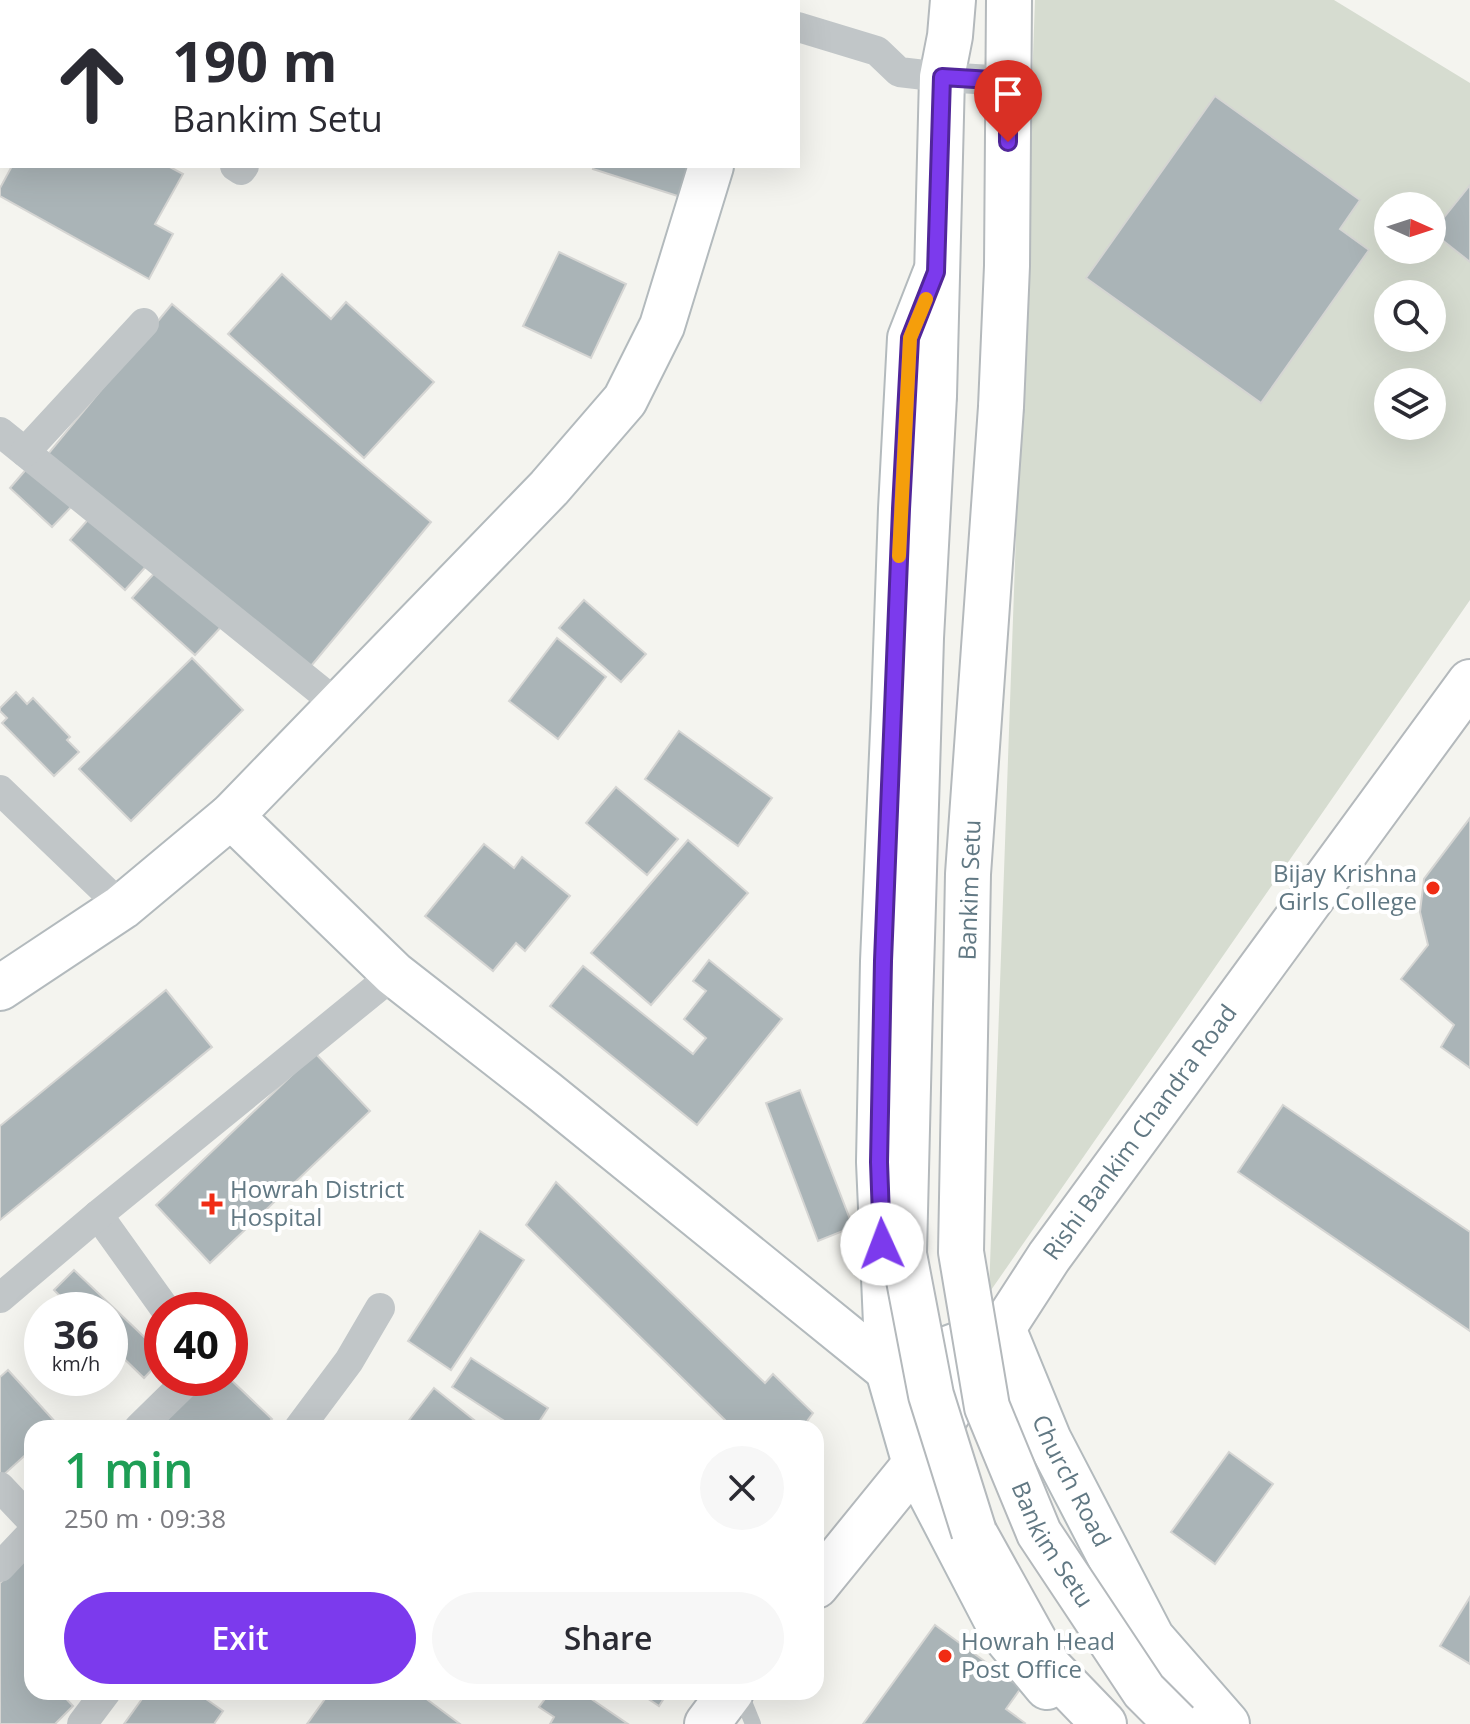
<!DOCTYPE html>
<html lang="en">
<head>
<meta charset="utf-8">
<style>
  :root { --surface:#fff; --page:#f7f7f7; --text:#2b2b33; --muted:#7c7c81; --accent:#7c3aed }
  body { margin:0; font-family:"Open Sans",sans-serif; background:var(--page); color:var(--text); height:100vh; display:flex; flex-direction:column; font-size:30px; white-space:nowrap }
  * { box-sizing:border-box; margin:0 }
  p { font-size:26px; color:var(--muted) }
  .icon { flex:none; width:44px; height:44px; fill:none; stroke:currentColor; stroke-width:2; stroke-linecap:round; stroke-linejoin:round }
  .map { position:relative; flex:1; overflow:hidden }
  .sheet { position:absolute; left:24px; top:1420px; width:800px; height:280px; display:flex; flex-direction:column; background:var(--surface); border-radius:24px; box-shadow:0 8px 32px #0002 }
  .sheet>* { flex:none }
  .hud { position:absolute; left:0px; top:0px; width:800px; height:168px; box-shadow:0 8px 32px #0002; background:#fff; color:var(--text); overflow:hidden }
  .needle { width:52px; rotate:93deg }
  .fabs { position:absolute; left:1374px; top:192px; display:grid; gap:16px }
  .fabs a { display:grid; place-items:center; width:72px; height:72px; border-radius:50%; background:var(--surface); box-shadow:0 8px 32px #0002; font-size:40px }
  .speed { position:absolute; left:24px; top:1292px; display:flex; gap:16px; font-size:40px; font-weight:700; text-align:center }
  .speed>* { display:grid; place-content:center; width:104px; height:104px; border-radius:50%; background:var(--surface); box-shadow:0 8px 32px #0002; line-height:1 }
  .speed small { font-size:20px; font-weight:400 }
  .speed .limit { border:12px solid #d22; background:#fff; color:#111 }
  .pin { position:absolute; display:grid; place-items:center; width:68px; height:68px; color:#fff; margin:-82px -34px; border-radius:50% 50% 50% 0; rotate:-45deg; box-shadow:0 0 8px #0007 }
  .pin .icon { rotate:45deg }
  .me { position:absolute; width:88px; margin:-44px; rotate:358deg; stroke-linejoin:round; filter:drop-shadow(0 0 6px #0008) }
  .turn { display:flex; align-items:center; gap:28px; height:168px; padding:0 40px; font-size:36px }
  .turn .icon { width:104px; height:104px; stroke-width:2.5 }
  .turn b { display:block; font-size:56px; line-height:68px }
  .round { display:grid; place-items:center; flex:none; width:84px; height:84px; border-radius:42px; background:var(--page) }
  .overview { display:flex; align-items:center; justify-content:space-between; height:136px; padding:0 40px }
  h1 { font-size:48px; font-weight:600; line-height:60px; color:#1e9e55 }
  .button { display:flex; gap:16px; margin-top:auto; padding:16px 40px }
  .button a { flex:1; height:92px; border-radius:48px; background:var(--accent); color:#fff; font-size:32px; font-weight:600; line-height:92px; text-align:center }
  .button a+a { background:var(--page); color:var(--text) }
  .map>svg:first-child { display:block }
</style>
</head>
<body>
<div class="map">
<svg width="1470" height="1724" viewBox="0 0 1470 1724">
  <rect width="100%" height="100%" fill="#f4f4ef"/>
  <path fill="#d6dcd0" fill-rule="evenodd" d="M1035,0H1334L1470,83V600L989,1293ZM1388,206H1432V250H1388ZM1388,294H1432V338H1388ZM1388,382H1432V426H1388Z"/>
  <g fill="#aab4b7" stroke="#d5d5d3" stroke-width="2">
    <polygon points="345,0 404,0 403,2 344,2"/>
    <polygon points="529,0 606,0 605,2 528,2"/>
    <polygon points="637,0 676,0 675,2 644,2"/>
    <polygon points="1215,96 1360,200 1340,229 1369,250 1261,403 1086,278"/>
    <polygon points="12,166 168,166 183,174 155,224 173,234 149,279 0,196 0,188"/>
    <polygon points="594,166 698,166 687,199 593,169"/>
    <polygon points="1470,185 1470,262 1432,232"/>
    <polygon points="559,252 626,284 591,358 523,326"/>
    <polygon points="282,274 331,319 346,302 434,382 364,458 228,334"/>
    <polygon points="172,304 431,522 306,672 48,454"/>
    <polygon points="29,466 72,506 52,527 10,488"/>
    <polygon points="94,513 149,563 125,590 70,540"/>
    <polygon points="159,568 222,626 195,655 132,598"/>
    <polygon points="584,600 646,654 621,682 559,628"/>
    <polygon points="557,638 606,677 558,739 509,701"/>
    <polygon points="192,658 243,710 131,821 79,769"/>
    <polygon points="16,692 27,704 33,698 70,737 67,740 79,752 54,776 2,723 7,718 0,711 0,708"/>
    <polygon points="679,731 772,798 738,846 645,779"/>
    <polygon points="616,787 678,839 647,875 586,823"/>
    <polygon points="1470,818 1470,1068 1441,1047 1454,1025 1401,979 1428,945 1420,912 1424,879"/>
    <polygon points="688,840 748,893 651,1005 591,953"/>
    <polygon points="484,844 514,868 522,857 570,896 525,951 516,943 493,971 425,916"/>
    <polygon points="709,960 782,1019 697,1125 550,1006 583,966 693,1054 706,1038 684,1019 706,991 693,981"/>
    <polygon points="166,990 212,1047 0,1220 0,1126"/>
    <polygon points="315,1053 370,1111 210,1263 156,1205"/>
    <polygon points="800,1090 853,1227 818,1241 766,1103"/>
    <polygon points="1283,1105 1470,1232 1470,1331 1238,1172"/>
    <polygon points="556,1182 765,1383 773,1374 813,1413 802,1428 728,1428 730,1425 526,1225"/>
    <polygon points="480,1231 524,1260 451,1370 408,1341"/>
    <polygon points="74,1270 162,1354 162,1359 144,1378 110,1345 110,1310 74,1310 54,1290"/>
    <polygon points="471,1358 548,1408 535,1428 515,1428 452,1387"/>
    <polygon points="8,1370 58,1425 55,1428 32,1428 32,1449 0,1478 0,1377"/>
    <polygon points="204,1378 229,1378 272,1419 263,1428 158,1428"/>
    <polygon points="434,1388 479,1424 476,1428 403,1428"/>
    <polygon points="1229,1452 1273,1484 1215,1564 1171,1532"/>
    <polygon points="32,1552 32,1692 60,1692 73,1706 55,1724 0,1724 0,1583"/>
    <polygon points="1470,1597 1470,1664 1440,1646"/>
    <polygon points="935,1625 1021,1688 1006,1709 1025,1723 1024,1724 863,1724"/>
    <polygon points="147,1692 196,1692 223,1711 214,1724 124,1724"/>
    <polygon points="330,1692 417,1692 460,1724 307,1724"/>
    <polygon points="550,1692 581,1692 628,1724 550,1724 554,1717 539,1707"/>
    <polygon points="638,1692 668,1692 659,1706"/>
  </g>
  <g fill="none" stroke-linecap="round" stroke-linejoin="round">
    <g stroke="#b3babd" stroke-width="48">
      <g id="secondary">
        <polyline points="762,2 762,0"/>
        <polyline points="935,274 910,338 901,509 894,708 883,961 879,1162 888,1370 915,1464 1004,1635 1047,1687"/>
        <polyline points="231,816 394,974 545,1092 888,1370"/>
        <polyline points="0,988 122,907 231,816 549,488 625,400 662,326 711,166"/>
        <path id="s1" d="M890,1370L1003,1328L1049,1440L1152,1638L1227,1724"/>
      </g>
    </g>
    <g stroke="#b4b9bc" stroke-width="48">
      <g id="primary">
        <polyline points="934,396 942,77 950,36 953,0"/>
        <polyline points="1001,407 1007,266 1009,0"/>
        <polyline points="974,1532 1049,1667 1104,1724"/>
        <path id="s2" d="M816,1586L915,1464L1049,1257L1470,682"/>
        <polyline points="707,1724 731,1692"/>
      </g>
    </g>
    <polyline stroke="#c1c6c8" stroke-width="16" points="740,1692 753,1724"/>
    <g stroke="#c1c6c8" stroke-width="30">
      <polyline points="317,2 318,0"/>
      <polyline points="798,27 877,51 899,72 942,77 1008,81"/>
      <polyline points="235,166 241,170 244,166"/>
      <polyline points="0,432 338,705"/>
      <polyline points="25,452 144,323"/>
      <polyline points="0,790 122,907"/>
      <polyline points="98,1215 166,1310"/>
      <polyline points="0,1298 98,1215 394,974"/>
      <polyline points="139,1428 190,1378"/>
      <polyline points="299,1428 349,1361 380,1308"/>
      <polyline points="0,1487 32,1521"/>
      <polyline points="0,1567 32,1533"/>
      <polyline points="82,1724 106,1692"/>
    </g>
    <use href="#secondary" stroke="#fff" stroke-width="44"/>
    <use href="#primary" stroke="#fff" stroke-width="44"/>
    <g stroke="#b4b9bc" stroke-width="48" stroke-linecap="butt">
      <g id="primary-bridge">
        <polyline points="934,396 921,638 910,1004 904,1254 931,1395 974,1532"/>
        <path id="s3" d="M1001,407L968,874L961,1252L987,1407L1039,1533L1144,1691L1177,1724"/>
      </g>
    </g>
    <use href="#primary-bridge" stroke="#fff" stroke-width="44"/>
  </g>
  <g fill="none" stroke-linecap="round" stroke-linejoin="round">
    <g stroke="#51269a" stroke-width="20">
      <polyline id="route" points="882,1244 879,1162 883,961 901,509 910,338 936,272 942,77 1008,81 1008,142"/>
    </g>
    <use href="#route" stroke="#7c3aed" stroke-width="14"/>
    <polyline stroke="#f59e0b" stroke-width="14" points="899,556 910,338 926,299"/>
  </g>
  <g fill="#f02c14" stroke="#fff" stroke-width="3">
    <circle cx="1433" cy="888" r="8"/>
    <path d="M208 1192h8v8h8v8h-8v8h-8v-8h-8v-8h8z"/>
    <circle cx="945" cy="1656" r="8"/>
  </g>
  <g text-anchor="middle" stroke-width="8" stroke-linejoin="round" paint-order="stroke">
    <g font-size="24" fill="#617883" stroke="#fff" text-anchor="start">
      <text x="1417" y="882" text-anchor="end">Bijay Krishna<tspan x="1417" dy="28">Girls College</tspan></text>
      <text x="230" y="1198">Howrah District<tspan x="230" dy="28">Hospital</tspan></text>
      <text x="961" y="1650">Howrah Head<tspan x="961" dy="28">Post Office</tspan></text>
    </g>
    <g font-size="24" fill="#617883" stroke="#fff">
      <text transform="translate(970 890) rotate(-88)" y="8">Bankim Setu</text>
      <text dy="8" stroke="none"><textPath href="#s2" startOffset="558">Rishi Bankim Chandra Road</textPath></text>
      <text dy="8" stroke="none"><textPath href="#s1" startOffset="288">Church Road</textPath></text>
      <text dy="8" stroke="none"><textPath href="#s3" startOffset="1156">Bankim Setu</textPath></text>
    </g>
  </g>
</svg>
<div class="fabs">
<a><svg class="needle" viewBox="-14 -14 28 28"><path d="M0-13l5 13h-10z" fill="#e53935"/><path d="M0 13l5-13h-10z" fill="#7c7c81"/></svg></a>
<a><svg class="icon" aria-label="search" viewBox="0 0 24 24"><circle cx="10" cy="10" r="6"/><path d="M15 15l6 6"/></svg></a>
<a><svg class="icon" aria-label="layers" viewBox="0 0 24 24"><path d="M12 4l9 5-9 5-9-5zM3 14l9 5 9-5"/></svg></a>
</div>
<div class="speed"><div>36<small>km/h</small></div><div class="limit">40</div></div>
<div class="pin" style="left:1008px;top:142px;background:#d93025"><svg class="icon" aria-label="arrive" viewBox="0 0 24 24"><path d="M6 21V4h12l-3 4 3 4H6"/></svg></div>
<svg class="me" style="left:882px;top:1244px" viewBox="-20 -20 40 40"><circle r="19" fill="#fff"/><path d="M0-13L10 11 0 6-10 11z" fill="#7c3aed"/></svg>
<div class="hud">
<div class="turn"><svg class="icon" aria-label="ahead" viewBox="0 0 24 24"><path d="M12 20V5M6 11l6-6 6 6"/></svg><div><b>190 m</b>Bankim Setu</div></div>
</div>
<section class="sheet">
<div class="overview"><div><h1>1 min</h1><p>250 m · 09:38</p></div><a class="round"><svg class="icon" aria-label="close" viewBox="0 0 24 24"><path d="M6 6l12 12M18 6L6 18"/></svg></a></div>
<div class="button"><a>Exit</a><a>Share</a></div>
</section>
</div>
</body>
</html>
